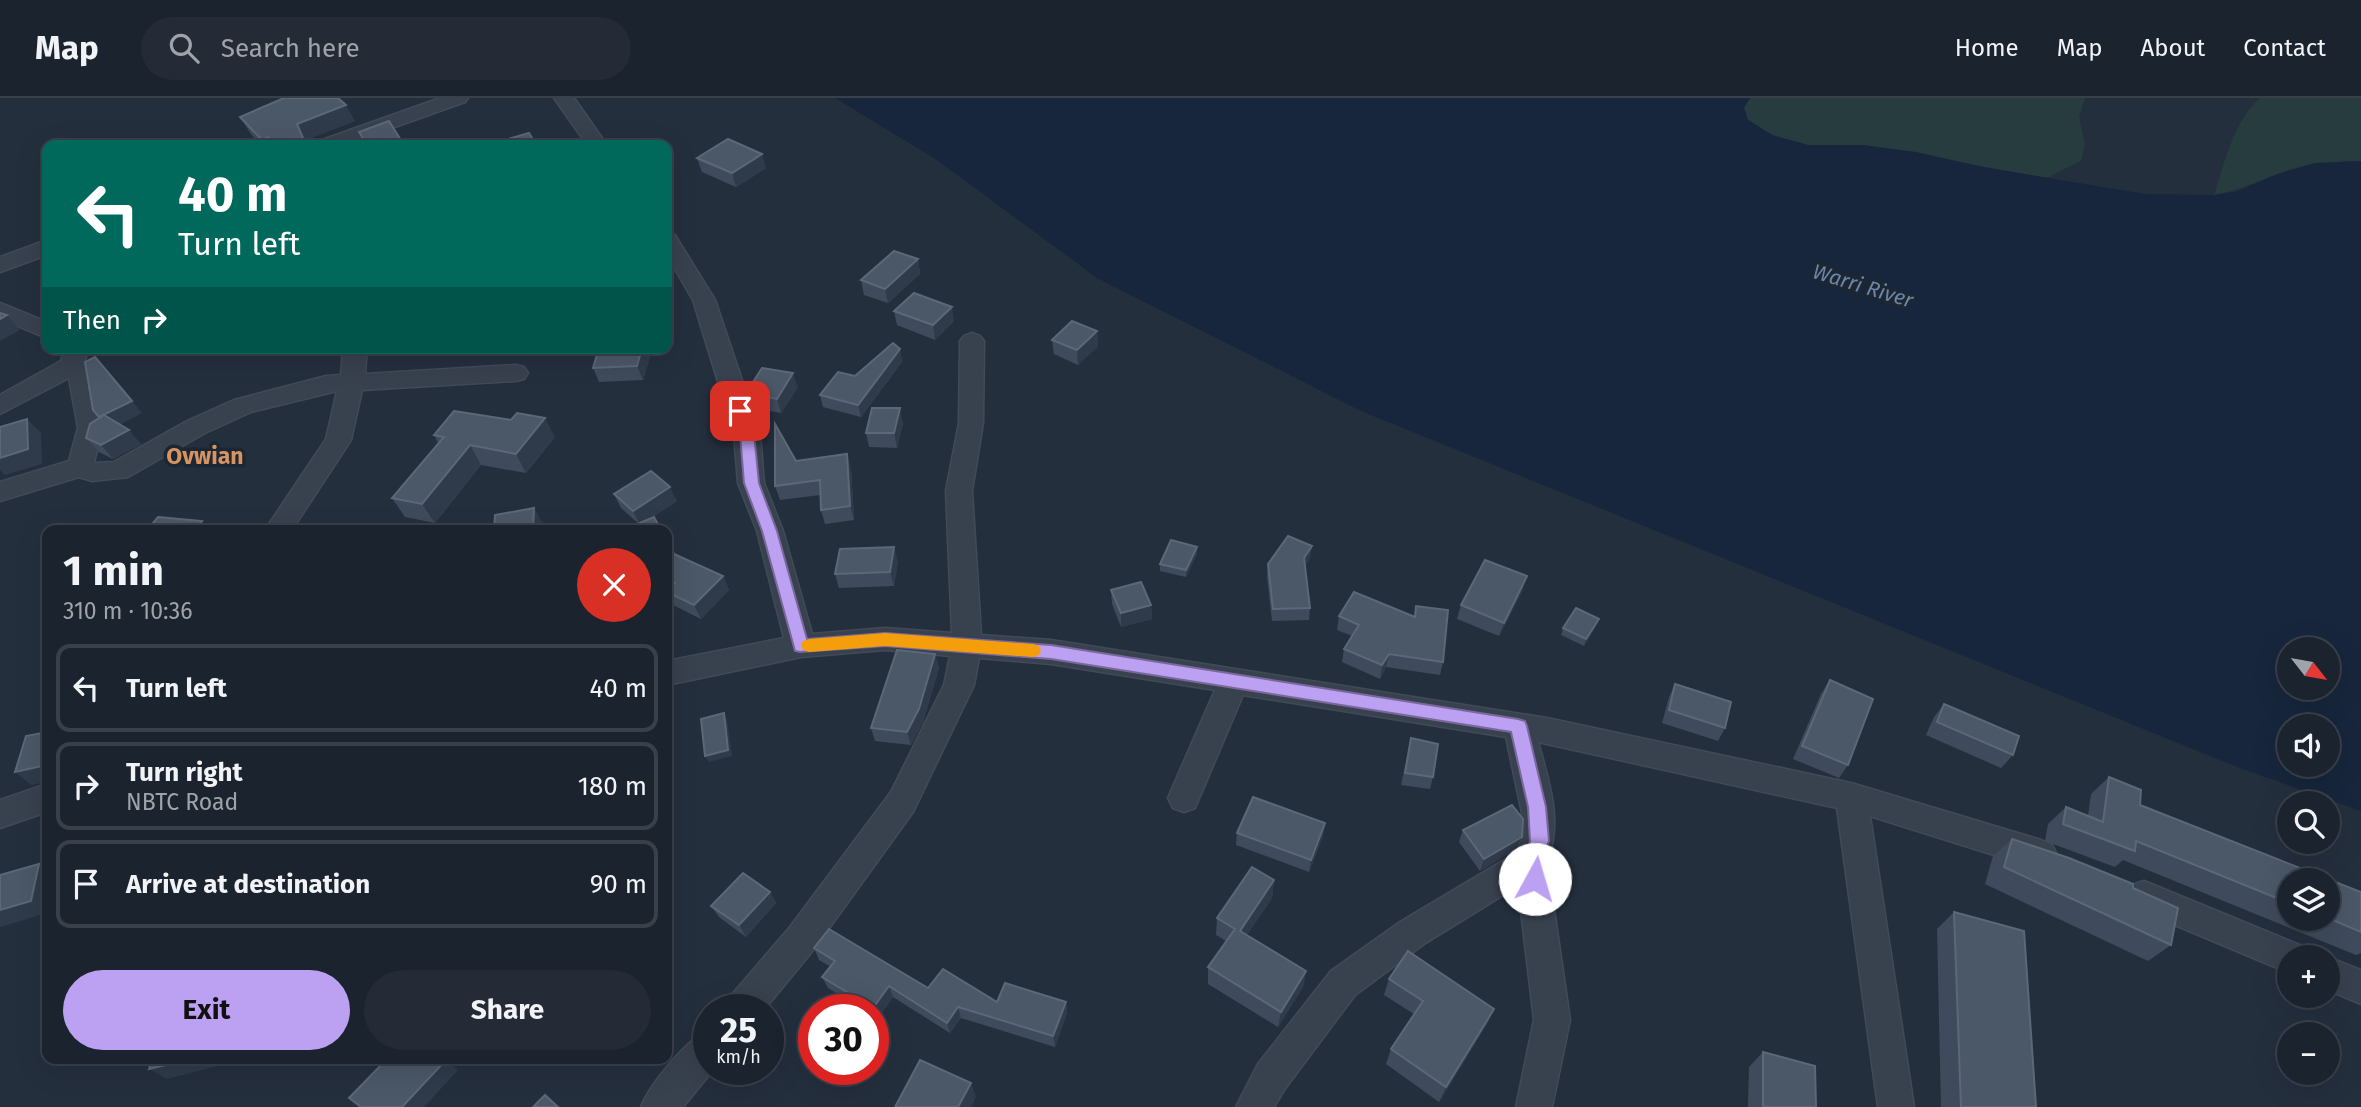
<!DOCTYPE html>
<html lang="en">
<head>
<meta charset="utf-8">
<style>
  :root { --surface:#1b232e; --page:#242b36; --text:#f1f3f6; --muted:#a0a4aa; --line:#39404a; --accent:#bca0f2 }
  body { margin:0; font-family:"Fira Sans",sans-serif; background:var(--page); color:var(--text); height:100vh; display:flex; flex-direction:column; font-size:26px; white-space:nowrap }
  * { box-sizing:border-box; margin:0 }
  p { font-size:23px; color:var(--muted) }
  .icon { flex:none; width:38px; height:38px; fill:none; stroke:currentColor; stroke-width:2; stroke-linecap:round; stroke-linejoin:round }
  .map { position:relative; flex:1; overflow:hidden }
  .panel { position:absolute; left:42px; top:427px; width:630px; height:539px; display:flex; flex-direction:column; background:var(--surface); border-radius:14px; box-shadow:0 7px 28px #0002,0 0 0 2px var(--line) }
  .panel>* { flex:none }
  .banner { position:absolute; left:42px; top:42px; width:630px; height:214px; border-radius:14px; box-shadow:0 7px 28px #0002,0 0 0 2px var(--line); background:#00695c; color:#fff; overflow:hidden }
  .needle { width:46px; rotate:121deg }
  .tools { position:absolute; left:2277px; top:539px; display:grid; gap:14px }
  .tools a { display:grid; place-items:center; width:63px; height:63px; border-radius:50%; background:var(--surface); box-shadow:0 7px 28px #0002,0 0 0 2px var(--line); font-size:35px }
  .speed { position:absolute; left:693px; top:896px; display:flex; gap:14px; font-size:35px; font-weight:700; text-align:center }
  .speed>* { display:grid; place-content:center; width:91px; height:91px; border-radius:50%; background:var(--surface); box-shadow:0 7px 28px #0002,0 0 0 2px var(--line); line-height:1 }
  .speed small { font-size:18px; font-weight:400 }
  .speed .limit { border:10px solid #d22; background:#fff; color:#111 }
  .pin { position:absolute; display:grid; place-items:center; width:60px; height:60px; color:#fff; margin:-30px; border-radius:14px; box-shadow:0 4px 10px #0006 }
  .me { position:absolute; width:77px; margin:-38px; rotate:6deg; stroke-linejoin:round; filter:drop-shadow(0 0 5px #0008) }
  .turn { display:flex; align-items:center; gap:24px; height:147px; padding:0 21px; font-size:32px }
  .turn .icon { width:91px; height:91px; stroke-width:2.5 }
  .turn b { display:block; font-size:49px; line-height:60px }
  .then { display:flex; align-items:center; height:66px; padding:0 21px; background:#0003; gap:14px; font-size:26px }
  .round { display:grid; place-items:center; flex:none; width:74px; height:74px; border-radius:37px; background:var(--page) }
  .summary { display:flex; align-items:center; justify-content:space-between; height:119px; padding:0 21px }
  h1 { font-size:42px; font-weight:700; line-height:52px }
  .button { display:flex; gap:14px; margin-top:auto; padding:14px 21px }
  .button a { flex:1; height:80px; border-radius:42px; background:var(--accent); color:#111; font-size:28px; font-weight:700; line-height:80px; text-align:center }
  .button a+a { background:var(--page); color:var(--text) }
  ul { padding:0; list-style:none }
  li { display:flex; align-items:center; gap:21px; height:88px; margin:0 14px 10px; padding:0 7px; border:4px solid var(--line); border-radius:14px }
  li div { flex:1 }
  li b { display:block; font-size:26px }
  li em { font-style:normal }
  header { display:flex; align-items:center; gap:42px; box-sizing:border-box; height:98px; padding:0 35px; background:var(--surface); border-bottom:2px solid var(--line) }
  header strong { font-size:33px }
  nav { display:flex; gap:38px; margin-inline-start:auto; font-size:24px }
  .search { width:490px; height:63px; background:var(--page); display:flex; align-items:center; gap:18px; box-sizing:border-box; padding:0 24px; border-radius:38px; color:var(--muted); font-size:26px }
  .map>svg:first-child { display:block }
</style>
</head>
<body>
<header>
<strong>Map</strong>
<div class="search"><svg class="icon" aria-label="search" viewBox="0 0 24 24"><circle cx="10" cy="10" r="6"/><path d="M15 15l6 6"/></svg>Search here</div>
<nav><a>Home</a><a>Map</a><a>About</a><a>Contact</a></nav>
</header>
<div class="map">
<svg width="2361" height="1009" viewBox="0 0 2361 1009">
  <rect width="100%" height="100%" fill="#242f3e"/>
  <g fill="#263c3f">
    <polygon points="1750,0 2085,0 2079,18 2085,47 2081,63 2046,80 1863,47 1808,47 1772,37 1748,22 1744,10"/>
    <path d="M2260,0H2361V63C2333,64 2307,65 2281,75C2257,83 2238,93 2214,97C2225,64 2233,24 2260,0Z"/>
  </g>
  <path fill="#17263c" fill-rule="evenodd" d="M835,0H1750L1744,10L1748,22L1772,37L1808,47H1863L1916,54L1983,69L2145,96L2214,97L2238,93L2280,75L2315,65L2361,63V713L2237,669L1361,313L1097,180L937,62ZM2289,551H2328V590H2289ZM2328,628V667H2289V628Z"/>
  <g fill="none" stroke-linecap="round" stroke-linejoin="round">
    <g stroke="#414a57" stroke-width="3">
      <g id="street">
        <polygon points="440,0 468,0 465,4 344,47 316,47 319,43"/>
        <polygon points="554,0 574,0 607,47 587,47"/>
        <path d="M667,136L675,137L715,202L760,336L764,385L783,433L812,536L885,530L952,535L946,393L959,325L960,243L964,238L972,235L980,238L984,243L983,325L972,393L981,537L1051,542L1547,620L1851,685L2041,742L2052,747L2057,757L2052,767L2041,772L1870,718L1914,1009H1878L1837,710L1538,644C1549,683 1563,724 1547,763L1570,922L1552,1009H1516L1534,922L1518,788L1424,846L1355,897L1284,992L1274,1009H1236L1258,966L1331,873L1400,824L1519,753L1522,715L1506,639L1243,597L1195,710L1184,714L1173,710L1168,700L1215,592L1051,566L979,560L974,587L913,714L814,851L764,912H724L729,900L790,829L891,694L944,587L950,558L885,552L801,559L667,587V563L784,540L757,433L738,385L734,336L693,202L667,157Z"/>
        <polygon points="47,142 47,157 0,174 0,159"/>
        <polygon points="0,205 47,224 47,240 0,221"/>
        <polygon points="65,250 89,250 84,265 92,273 102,330 94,365 114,364 187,323 234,302 326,278 341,277 343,250 367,250 365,276 516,267 524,269 528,275 524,281 516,283 362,292 351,342 292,432 265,432 326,341 337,293 251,314 205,335 128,379 92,383 79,379 0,403 0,384 69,363 78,330 69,280 0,316 0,297 61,263"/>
        <polygon points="47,686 47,714 0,730 0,702"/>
        <polygon points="2144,783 2302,848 2307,859 2289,859 2289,875 2132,809 2127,798 2132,787"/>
        <polygon points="2326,859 2328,859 2361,872 2361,906 2328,892"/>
        <path d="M709,932V971H714L683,1009H641C650,986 686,942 709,932Z"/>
      </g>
    </g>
    <use href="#street" fill="#38414e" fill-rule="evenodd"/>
  </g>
  <g fill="#3f4b5c" fill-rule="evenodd">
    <polygon points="240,19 355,23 306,42 308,47 261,47 251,36"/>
    <polygon points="697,60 766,70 736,89 702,74"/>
    <polygon points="918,161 920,176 888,205 864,197 861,182"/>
    <polygon points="894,213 954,223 935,242 897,227"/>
    <polygon points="1097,233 1098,248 1078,267 1054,256 1052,242"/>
    <polygon points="599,250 646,250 650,259 643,282 599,284 593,270"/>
    <polygon points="900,251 902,264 861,319 823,309 820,297 855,278"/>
    <polygon points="798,289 781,315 754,310 748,292"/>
    <polygon points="142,315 120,326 141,346 113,361 99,354 86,340"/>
    <polygon points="903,325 897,350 869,349 866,335"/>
    <polygon points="434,337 555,339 526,375 481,367 435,425 405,419 392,400 438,345"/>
    <polygon points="796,363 851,371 854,422 825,426 821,412 820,397 780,402 775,388"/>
    <polygon points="614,396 677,403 648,422 639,426 621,410"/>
    <polygon points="667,442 674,456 723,478 729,492 701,521 673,507 667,495"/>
    <polygon points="1197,456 1186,479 1160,473 1160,466"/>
    <polygon points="1310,460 1305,468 1310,510 1309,522 1272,523 1267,478 1268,466"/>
    <polygon points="898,463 894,488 839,490 835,476"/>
    <polygon points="1111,492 1151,507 1152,521 1121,529 1112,506"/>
    <polygon points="1523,492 1499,538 1457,521 1461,507"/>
    <polygon points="1416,508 1443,564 1440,577 1386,569 1380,581 1342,564 1344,551 1352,538 1337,532 1339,518 1414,519"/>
    <polygon points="1596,528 1584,548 1561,537 1563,530"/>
    <polygon points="935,556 939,570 923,624 911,647 875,643 871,630"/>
    <polygon points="1830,582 1848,667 1839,680 1793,661 1821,596"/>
    <polygon points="1675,586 1725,630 1718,643 1662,625 1669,599"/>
    <polygon points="1944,606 2013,657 2001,670 1926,637 1934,619"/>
    <polygon points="1411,640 1433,679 1430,691 1401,687"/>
    <path d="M2109,679L2140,707L2361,794V855L2356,857L2123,762L2115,769L2045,743L2048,726L2066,709L2088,718L2091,696ZM2289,782L2328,821H2289Z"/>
    <polygon points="1325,725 1323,738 1309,774 1236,747 1237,735"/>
    <polygon points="1463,732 1516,751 1480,773 1459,744"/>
    <polygon points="2012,741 2133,790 2171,847 2148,863 1985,786 1993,758"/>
    <polygon points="1274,782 1272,800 1247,837 1306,873 1303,889 1278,929 1208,886 1208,869 1226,843 1216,837 1217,820"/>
    <polygon points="770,794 776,805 746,839 719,819 711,808"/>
    <polygon points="1954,814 2036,1009 1941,1009 1937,831"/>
    <polygon points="814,850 928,890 997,904 1066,904 1067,915 1055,949 961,920 950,935 893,899 878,920 873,918 873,912 864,912 828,890 822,879 831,869 819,862"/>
    <polygon points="1389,881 1494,911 1487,926 1439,1004 1386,966 1391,951 1414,916 1384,897"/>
    <polygon points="1763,954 1816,1009 1748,1009 1749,969"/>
  </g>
  <g fill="#2f3b4b">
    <polygon points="346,7 355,23 306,42 308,47 306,47 297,26"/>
    <polygon points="268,39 273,47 265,47 262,42"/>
    <polygon points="762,56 766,70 736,89 732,75"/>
    <polygon points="918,161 920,176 888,205 885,191"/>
    <polygon points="952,209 954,223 935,242 933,227"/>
    <polygon points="7,217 20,232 0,243 0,221"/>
    <polygon points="1097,233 1098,248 1078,267 1077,252"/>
    <polygon points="642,250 646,250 650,259 643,282 637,268"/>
    <polygon points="900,251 902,264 861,319 858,307"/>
    <polygon points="793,275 798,289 781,315 777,301"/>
    <polygon points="132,303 142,315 109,331 99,319"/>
    <polygon points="900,310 903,325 897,350 894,335"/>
    <polygon points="545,320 555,339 526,375 516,356"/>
    <polygon points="27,321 41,335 42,366 5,377 0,372 0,360"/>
    <polygon points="129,332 141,346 113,361 101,347"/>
    <polygon points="470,347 481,367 435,425 422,406"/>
    <polygon points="847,356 851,371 854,422 850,408"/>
    <polygon points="670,389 677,403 640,427 633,413"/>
    <polygon points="534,410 542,424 542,432 533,432"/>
    <polygon points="202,423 210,432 195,432"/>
    <polygon points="1312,448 1310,460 1302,472 1304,460"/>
    <polygon points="894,449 898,463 894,488 890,474"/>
    <polygon points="1197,449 1197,456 1186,479 1186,472"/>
    <polygon points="723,478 729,492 701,521 694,507"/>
    <polygon points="1527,478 1523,492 1499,538 1504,525"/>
    <polygon points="1151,507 1152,521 1121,529 1121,515"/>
    <polygon points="1599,521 1596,528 1584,548 1586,541"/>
    <polygon points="935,556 939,570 923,624 911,647 907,634"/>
    <polygon points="1389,556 1386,569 1380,581 1382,567"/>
    <polygon points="724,615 727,622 732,658 709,664 705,658"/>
    <polygon points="47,667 47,684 31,687 15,674"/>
    <polygon points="1325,725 1323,738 1309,774 1311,762"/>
    <polygon points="1522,739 1516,751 1480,773 1484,761"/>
    <polygon points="39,766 47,772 47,815 0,829 0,812"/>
    <polygon points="1274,782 1272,800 1239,849 1240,833"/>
    <polygon points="770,794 776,805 746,839 739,827"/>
    <polygon points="1306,873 1303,889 1278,929 1281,914"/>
    <polygon points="889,888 893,899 878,920 873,910"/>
    <polygon points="1066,904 1067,915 1055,949 1053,938"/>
    <polygon points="958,909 961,920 950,935 947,925"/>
    <polygon points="1494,911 1487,926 1439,1004 1446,989"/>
    <polygon points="190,961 245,961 167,981 149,971"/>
    <polygon points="446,962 458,972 424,1009 402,1009"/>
    <polygon points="971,985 976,999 971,1009 958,1009"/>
  </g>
  <g fill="#4b5868" stroke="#5c6777" stroke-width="2">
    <polygon points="284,0 338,0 346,7 297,26 306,47 272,47 268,39 262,42 240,19"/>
    <polygon points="389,23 404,47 367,47 359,34"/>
    <polygon points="529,35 536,47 488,47"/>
    <polygon points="728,41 762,56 732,75 697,60"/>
    <polygon points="894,153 918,161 885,191 861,182"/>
    <polygon points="914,195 952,209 933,227 894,213"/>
    <polygon points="0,215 7,217 0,221"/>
    <polygon points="1072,223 1097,233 1077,252 1052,242"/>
    <polygon points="893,245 900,251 858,307 820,297 838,274 855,278"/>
    <polygon points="599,250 642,250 637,268 593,270"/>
    <polygon points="95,259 132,303 99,319 93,312 85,264"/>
    <polygon points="762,270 793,275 777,301 749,296 748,292"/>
    <polygon points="872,310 900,310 894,335 866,335"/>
    <polygon points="454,313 511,322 517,315 545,320 516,356 470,347 422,406 392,400 444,339 434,337"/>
    <polygon points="104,317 129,332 101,347 86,340 90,326"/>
    <polygon points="27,321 28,351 0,360 0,329"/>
    <polygon points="775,326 796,363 847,356 850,408 821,412 820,382 775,388"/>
    <polygon points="651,373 670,389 633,413 614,396"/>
    <polygon points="534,410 533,432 494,432 495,417"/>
    <polygon points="158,419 202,423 195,432 147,432"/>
    <polygon points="654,419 661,432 623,432"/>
    <polygon points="1288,438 1312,448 1304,460 1310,510 1273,511 1268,466"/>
    <polygon points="667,442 674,456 723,478 694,507 667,494 675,485 667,481"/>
    <polygon points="1171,442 1197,449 1186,472 1160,466"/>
    <polygon points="894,449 890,474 835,476 840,451"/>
    <polygon points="1485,462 1527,478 1504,525 1461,507"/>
    <polygon points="1141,484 1151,507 1121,515 1111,492"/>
    <polygon points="1354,494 1415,519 1416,508 1448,512 1443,564 1389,556 1382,567 1344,551 1359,527 1339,518"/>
    <polygon points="1576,510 1599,521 1586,541 1563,530"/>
    <polygon points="897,552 935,556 919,611 907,634 871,630"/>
    <polygon points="1830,582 1873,601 1848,667 1802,648"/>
    <polygon points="1675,586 1731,604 1725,630 1669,612"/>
    <polygon points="1944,606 2019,638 2013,657 1937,624"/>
    <polygon points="724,615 728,652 705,658 701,621"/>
    <polygon points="47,634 47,667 15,674 26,638"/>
    <polygon points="1411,640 1438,646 1433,679 1405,675"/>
    <polygon points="2109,679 2141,692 2140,707 2361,794 2361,834 2328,820 2328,782 2289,782 2289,805 2136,743 2135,753 2063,726 2066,709 2103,724"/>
    <polygon points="1253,699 1325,725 1311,762 1237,735"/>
    <polygon points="1512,707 1523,721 1522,739 1484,761 1463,732"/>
    <polygon points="2012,741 2069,760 2133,786 2133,790 2178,810 2171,847 2004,769"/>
    <polygon points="39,766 31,803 0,812 0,777"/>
    <polygon points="1252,769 1274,782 1240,833 1306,873 1281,914 1208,869 1235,831 1217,820"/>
    <polygon points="743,775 770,794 739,827 711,808"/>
    <polygon points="1954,814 2024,833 2036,1009 1961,1009"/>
    <polygon points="829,831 928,890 943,871 997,904 1005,885 1066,904 1053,938 958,909 947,925 889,888 873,910 822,879 835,863 814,850"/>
    <polygon points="1408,853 1494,911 1446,989 1391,951 1423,903 1389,881"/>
    <polygon points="1763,954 1815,968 1816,1009 1763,1009"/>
    <polygon points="152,961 190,961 149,971"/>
    <polygon points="387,961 445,961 446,962 402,1009 361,1009 349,1000"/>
    <polygon points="920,962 971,985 958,1009 895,1009"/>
    <polygon points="545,997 558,1009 533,1009"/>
  </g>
  <polygon fill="#bca0f2" stroke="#7a689d" stroke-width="2" points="740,309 747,313 754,336 759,385 777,433 807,541 885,535 1051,547 1518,621 1525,623 1527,628 1546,709 1549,743 1540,763 1544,781 1541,787 1535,789 1528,787 1522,763 1530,743 1528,709 1511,634 1051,561 885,548 800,554 795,553 762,433 744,385 740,336 733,313"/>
  <polygon fill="#f59e0b" points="885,535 1033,546 1039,548 1041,553 1039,557 1033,559 885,548 809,554 803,552 801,547 803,543 809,541"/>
  <g text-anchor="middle" stroke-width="7" stroke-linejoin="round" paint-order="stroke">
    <g font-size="21" font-style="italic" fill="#6d86a8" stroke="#1d2633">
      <text transform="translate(1863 188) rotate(17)" y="7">Warri River</text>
    </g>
    <g font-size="23" font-weight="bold" fill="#d59563" stroke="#1d2633">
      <text x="205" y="366">Ovwian</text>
    </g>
  </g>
</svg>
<div class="tools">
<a><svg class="needle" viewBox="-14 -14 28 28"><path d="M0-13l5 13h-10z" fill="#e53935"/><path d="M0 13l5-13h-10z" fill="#a0a4aa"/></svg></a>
<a><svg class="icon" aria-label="sound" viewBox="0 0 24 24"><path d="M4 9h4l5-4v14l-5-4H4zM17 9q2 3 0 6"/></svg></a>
<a><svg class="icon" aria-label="search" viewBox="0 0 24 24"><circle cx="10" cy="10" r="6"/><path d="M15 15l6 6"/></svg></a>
<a><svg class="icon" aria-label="layers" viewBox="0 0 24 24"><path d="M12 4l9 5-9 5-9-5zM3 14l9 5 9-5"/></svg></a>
<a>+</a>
<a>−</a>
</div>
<div class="speed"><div>25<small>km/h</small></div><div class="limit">30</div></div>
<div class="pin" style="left:740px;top:313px;background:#d93025"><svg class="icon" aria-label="arrive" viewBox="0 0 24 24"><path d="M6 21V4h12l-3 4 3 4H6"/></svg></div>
<svg class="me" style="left:1535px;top:781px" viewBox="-20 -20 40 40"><circle r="19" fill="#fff"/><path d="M0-13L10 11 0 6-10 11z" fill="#bca0f2"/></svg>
<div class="banner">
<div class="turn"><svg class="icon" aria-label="left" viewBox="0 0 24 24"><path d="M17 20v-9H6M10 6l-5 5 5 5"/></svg><div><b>40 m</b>Turn left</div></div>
<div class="then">Then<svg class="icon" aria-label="right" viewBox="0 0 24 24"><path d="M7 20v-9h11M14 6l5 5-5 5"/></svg></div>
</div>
<section class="panel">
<div class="summary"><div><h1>1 min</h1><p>310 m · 10:36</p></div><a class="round" style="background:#d93025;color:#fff"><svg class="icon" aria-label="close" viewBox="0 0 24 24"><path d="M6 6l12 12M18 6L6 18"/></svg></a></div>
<ul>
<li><svg class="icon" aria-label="left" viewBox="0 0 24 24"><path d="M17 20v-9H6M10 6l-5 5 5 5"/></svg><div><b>Turn left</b></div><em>40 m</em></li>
<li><svg class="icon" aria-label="right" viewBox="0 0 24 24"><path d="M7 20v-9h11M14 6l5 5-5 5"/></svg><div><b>Turn right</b><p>NBTC Road</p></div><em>180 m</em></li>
<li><svg class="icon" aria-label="arrive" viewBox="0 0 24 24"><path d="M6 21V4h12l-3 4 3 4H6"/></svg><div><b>Arrive at destination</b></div><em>90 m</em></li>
</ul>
<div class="button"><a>Exit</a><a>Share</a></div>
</section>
</div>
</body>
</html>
